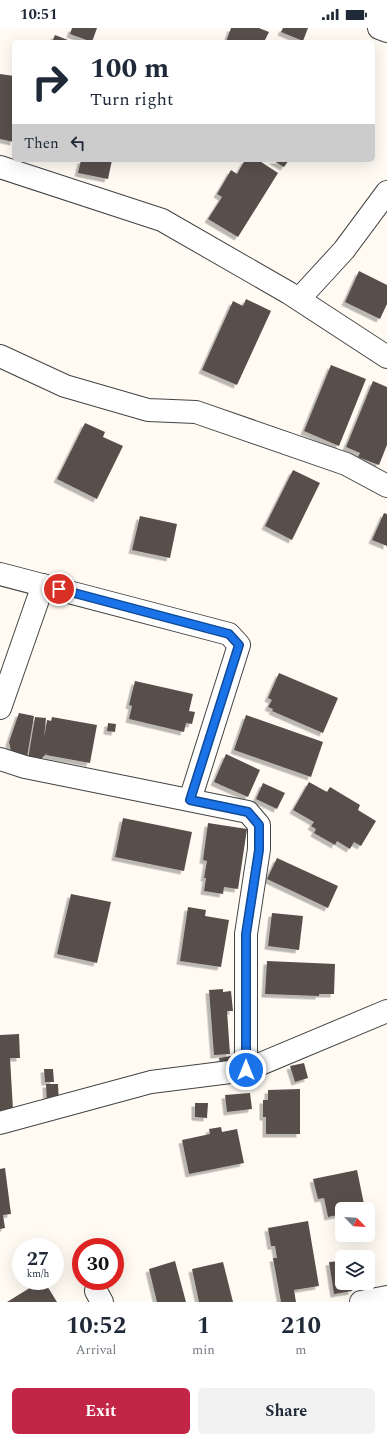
<!DOCTYPE html>
<html lang="en">
<head>
<meta charset="utf-8">
<style>
  :root { --surface:#fff; --page:#f2f2f3; --text:#1f2937; --muted:#747a83; --accent:#c32546 }
  body { margin:0; font-family:Spectral,serif; background:var(--page); color:var(--text); height:100vh; display:flex; flex-direction:column; font-size:15px; white-space:nowrap }
  * { box-sizing:border-box; margin:0 }
  p { font-size:13px; color:var(--muted) }
  .icon { flex:none; width:22px; height:22px; fill:none; stroke:currentColor; stroke-width:2; stroke-linecap:round; stroke-linejoin:round }
  .map { position:relative; height:1274px; overflow:hidden }
  .panel { display:flex; flex-direction:column; background:var(--surface); flex:1 }
  .panel>* { flex:none }
  .banner { position:absolute; left:12px; top:12px; width:363px; height:122px; border-radius:6px; box-shadow:0 4px 16px #0002; background:#fff; color:var(--text); overflow:hidden }
  .needle { width:26px; rotate:115deg }
  .buttons { position:absolute; left:335px; top:1174px; display:grid; gap:8px }
  .buttons a { display:grid; place-items:center; width:40px; height:40px; border-radius:6px; background:var(--surface); box-shadow:0 4px 16px #0002; font-size:20px }
  .speed { position:absolute; left:12px; top:1210px; display:flex; gap:8px; font-size:20px; font-weight:700; text-align:center }
  .speed>* { display:grid; place-content:center; width:52px; height:52px; border-radius:50%; background:var(--surface); box-shadow:0 4px 16px #0002; line-height:1 }
  .speed small { font-size:10px; font-weight:400 }
  .speed .limit { border:6px solid #d22; background:#fff; color:#111 }
  .pin { position:absolute; display:grid; place-items:center; width:34px; height:34px; color:#fff; margin:-17px; border:2px solid #fff; border-radius:50%; box-shadow:0 1px 4px #0007 }
  .me { position:absolute; width:44px; margin:-22px; rotate:0deg; stroke-linejoin:round; filter:drop-shadow(0 0 3px #0008) }
  .turn { display:flex; align-items:center; gap:14px; height:84px; padding:0 12px; font-size:18px }
  .turn .icon { width:52px; height:52px; stroke-width:2.5 }
  .turn b { display:block; font-size:28px; line-height:34px }
  .then { display:flex; align-items:center; height:38px; padding:0 12px; background:#0003; gap:8px; font-size:15px }
  .eta { display:flex; justify-content:space-evenly; align-items:center; height:68px; text-align:center }
  .eta b { font-size:24px; font-weight:700; line-height:28px }
  .button { display:flex; gap:8px; margin-top:auto; padding:8px 12px }
  .button a { flex:1; height:46px; border-radius:6px; background:var(--accent); color:#fff; font-size:16px; font-weight:700; line-height:46px; text-align:center }
  .button a+a { background:var(--page); color:var(--text) }
  .status { display:flex; justify-content:space-between; align-items:center; height:28px; padding:0 20px; background:var(--surface); direction:ltr }
  .status svg { height:11px; fill:currentColor }
  .map>svg:first-child { display:block }
</style>
</head>
<body>
<div class="status"><b>10:51</b><svg viewBox="0 0 49 12"><path d="M0 12V9h3v3zM5 12V6h3v6zM10 12V3h3v9zM15 12V0h3v12zM26 1h20v11H26zM47 4h2v5h-2z"/></svg></div>
<div class="map">
<svg width="387" height="1274" viewBox="0 0 387 1274">
  <defs>
    <filter id="shadow"><feDropShadow dx="-3.5" dy="3.5" stdDeviation="0" flood-color="#0004"/></filter>
  </defs>
  <rect width="100%" height="100%" fill="#fffbf3"/>
  <g fill="#594f4c" filter="url(#shadow)">
    <polygon points="72,0 97,0 92,14 70,6"/>
    <polygon points="231,0 259,0 269,4 264,14 226,14"/>
    <polygon points="283,0 308,0 303,13 281,4"/>
    <polygon points="55,7 73,14 52,14"/>
    <polygon points="0,46 14,48 14,114 0,111"/>
    <polygon points="81,132 112,132 108,151 78,145"/>
    <polygon points="245,132 258,132 278,145 238,209 208,191 222,169 217,166 231,142 237,146"/>
    <polygon points="272,132 289,132 284,139"/>
    <polygon points="359,243 387,257 387,276 380,291 345,274"/>
    <polygon points="246,271 271,283 237,357 202,342 233,273 243,278"/>
    <polygon points="331,337 366,351 339,418 304,403"/>
    <polygon points="373,353 387,359 387,417 379,437 358,429 360,425 346,419"/>
    <polygon points="85,395 105,404 103,409 123,418 97,471 57,451"/>
    <polygon points="293,442 320,455 292,512 265,498"/>
    <polygon points="384,485 387,486 387,518 372,512"/>
    <polygon points="140,488 177,496 170,530 132,522"/>
    <polygon points="279,645 338,670 323,705 272,683 273,681 268,679 272,672 268,670"/>
    <polygon points="135,653 193,666 189,683 195,684 192,696 186,695 184,704 129,691 132,678 129,677"/>
    <polygon points="19,685 34,688 27,729 12,728 9,714"/>
    <polygon points="246,687 323,714 311,749 234,722"/>
    <polygon points="35,689 46,690 44,710 47,692 51,693 52,689 97,697 90,735 46,727 47,725 40,732 28,731"/>
    <polygon points="108,695 116,696 115,704 107,703"/>
    <polygon points="226,726 260,742 248,769 214,754"/>
    <polygon points="309,754 327,764 330,759 360,777 358,782 376,793 361,818 354,814 350,821 337,813 335,817 314,805 316,801 311,798 314,794 293,782"/>
    <polygon points="263,755 285,765 277,781 256,771"/>
    <polygon points="123,790 192,804 184,843 115,829"/>
    <polygon points="208,795 247,801 238,861 224,859 223,866 204,863 206,850 204,850 207,833 203,832"/>
    <polygon points="277,830 338,858 328,880 267,851"/>
    <polygon points="71,866 111,874 97,935 57,926"/>
    <polygon points="188,879 206,882 205,888 229,892 221,939 180,933"/>
    <polygon points="272,885 303,888 299,922 268,918"/>
    <polygon points="267,933 335,936 334,966 319,966 319,968 265,966"/>
    <polygon points="223,961 223,964 231,963 233,983 227,983 230,1026 214,1027 209,962"/>
    <polygon points="19,1006 20,1030 10,1030 13,1082 0,1083 0,1007"/>
    <polygon points="231,1028 232,1033 220,1035 219,1030"/>
    <polygon points="304,1035 308,1050 295,1054 290,1038"/>
    <polygon points="44,1041 53,1041 54,1054 45,1054"/>
    <polygon points="46,1056 58,1056 59,1077 47,1077"/>
    <polygon points="300,1061 300,1106 266,1106 266,1089 263,1089 263,1072 268,1072 268,1062"/>
    <polygon points="250,1065 252,1081 227,1084 225,1067"/>
    <polygon points="195,1075 208,1075 207,1090 195,1089"/>
    <polygon points="221,1099 222,1104 237,1101 244,1135 189,1146 182,1112 210,1106 209,1101"/>
    <polygon points="5,1140 11,1186 3,1187 5,1200 0,1201 0,1141"/>
    <polygon points="357,1142 365,1181 342,1181 342,1186 328,1189 324,1170 318,1171 313,1151"/>
    <polygon points="308,1193 319,1258 294,1262 296,1274 281,1274 273,1230 277,1230 275,1218 271,1218 268,1200"/>
    <polygon points="369,1229 372,1253 368,1254 368,1230"/>
    <polygon points="175,1233 186,1274 157,1274 149,1241"/>
    <polygon points="342,1233 342,1255 354,1256 351,1256 352,1263 334,1266 329,1234"/>
    <polygon points="223,1234 233,1274 199,1274 192,1241"/>
    <polygon points="41,1253 44,1253 57,1274 7,1274"/>
  </g>
  <g fill="none" stroke-linecap="round" stroke-linejoin="round">
    <g stroke="#434343" stroke-width="24">
      <g id="minor">
        <polyline points="379,0 387,3"/>
        <polyline points="0,139 162,192 289,265 387,329"/>
        <polyline points="299,271 344,222 387,164"/>
        <polyline points="0,328 65,358 148,382 196,384 346,436 387,458"/>
        <polyline points="0,546 229,606 239,617 190,772"/>
        <polyline points="0,680 43,557"/>
        <polyline points="0,731 25,739 248,784 259,797 259,821 246,906 246,1042"/>
        <polyline points="0,1095 151,1054 246,1042 387,983"/>
        <polyline points="96,1263 102,1274"/>
        <polyline points="361,1274 387,1269"/>
      </g>
    </g>
    <use href="#minor" stroke="#fff" stroke-width="22"/>
  </g>
  <g fill="none" stroke-linecap="round" stroke-linejoin="round">
    <g stroke="#114b97" stroke-width="10">
      <polyline id="route" points="59,561 229,606 239,617 190,772 248,784 259,797 259,822 246,906 246,1042"/>
    </g>
    <use href="#route" stroke="#1a73e8" stroke-width="7"/>
  </g>
</svg>
<div class="buttons">
<a><svg class="needle" viewBox="-14 -14 28 28"><path d="M0-13l5 13h-10z" fill="#e53935"/><path d="M0 13l5-13h-10z" fill="#747a83"/></svg></a>
<a><svg class="icon" aria-label="layers" viewBox="0 0 24 24"><path d="M12 4l9 5-9 5-9-5zM3 14l9 5 9-5"/></svg></a>
</div>
<div class="speed"><div>27<small>km/h</small></div><div class="limit">30</div></div>
<div class="pin" style="left:59px;top:561px;background:#d93025"><svg class="icon" aria-label="arrive" viewBox="0 0 24 24"><path d="M6 21V4h12l-3 4 3 4H6"/></svg></div>
<svg class="me" style="left:246px;top:1042px" viewBox="-20 -20 40 40"><circle r="17" fill="#1a73e8" stroke="#fff" stroke-width="3"/><path d="M0-11L8 9 0 5-8 9z" fill="#fff"/></svg>
<div class="banner">
<div class="turn"><svg class="icon" aria-label="right" viewBox="0 0 24 24"><path d="M7 20v-9h11M14 6l5 5-5 5"/></svg><div><b>100 m</b>Turn right</div></div>
<div class="then">Then<svg class="icon" aria-label="left" viewBox="0 0 24 24"><path d="M17 20v-9H6M10 6l-5 5 5 5"/></svg></div>
</div>
</div>
<section class="panel">
<div class="eta">
<div><b>10:52</b><p>Arrival</p></div>
<div><b>1</b><p>min</p></div>
<div><b>210</b><p>m</p></div>
</div>
<div class="button"><a>Exit</a><a>Share</a></div>
</section>
</body>
</html>
